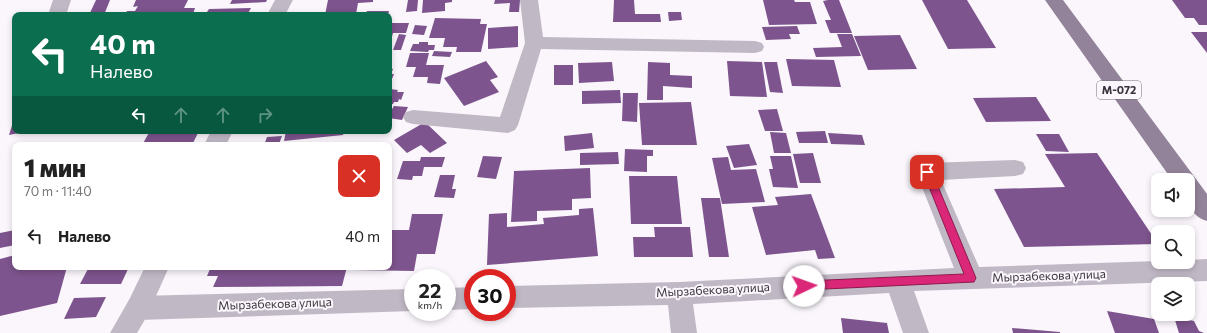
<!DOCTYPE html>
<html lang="ru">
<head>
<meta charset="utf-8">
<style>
  :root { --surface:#fff; --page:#f2f2f2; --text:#222; --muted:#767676 }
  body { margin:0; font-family:Commissioner,sans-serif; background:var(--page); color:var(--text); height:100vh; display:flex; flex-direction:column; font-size:15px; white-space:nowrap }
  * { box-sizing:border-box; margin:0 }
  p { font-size:13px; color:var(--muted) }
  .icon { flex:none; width:22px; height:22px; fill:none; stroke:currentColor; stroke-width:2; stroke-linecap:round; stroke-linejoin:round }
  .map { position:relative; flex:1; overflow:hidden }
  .details { position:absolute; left:12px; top:142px; width:380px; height:128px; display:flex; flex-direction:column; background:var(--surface); border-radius:8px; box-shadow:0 2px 6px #0003 }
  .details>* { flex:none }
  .banner { position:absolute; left:12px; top:12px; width:380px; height:122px; border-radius:8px; box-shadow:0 2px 6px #0003; background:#0b6e4f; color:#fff; overflow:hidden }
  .tools { position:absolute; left:1151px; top:173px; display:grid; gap:8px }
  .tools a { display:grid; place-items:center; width:44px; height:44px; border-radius:8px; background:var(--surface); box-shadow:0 2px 6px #0003; font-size:20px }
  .speed { position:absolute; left:404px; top:269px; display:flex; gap:8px; font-size:20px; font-weight:700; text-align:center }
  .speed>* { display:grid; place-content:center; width:52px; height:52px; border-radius:50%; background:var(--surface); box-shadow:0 2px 6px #0003; line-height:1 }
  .speed small { font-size:10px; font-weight:400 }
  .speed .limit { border:6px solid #d22; background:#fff; color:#111 }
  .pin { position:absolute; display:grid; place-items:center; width:34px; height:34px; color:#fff; margin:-17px; border-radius:8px; box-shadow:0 2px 6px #0006 }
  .me { position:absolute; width:44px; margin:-22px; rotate:87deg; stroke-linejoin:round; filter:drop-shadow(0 0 3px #0008) }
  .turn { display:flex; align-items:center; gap:14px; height:84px; padding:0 12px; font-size:18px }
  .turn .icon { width:52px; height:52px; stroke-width:2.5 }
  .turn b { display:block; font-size:28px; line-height:34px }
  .lanes { display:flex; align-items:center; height:38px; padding:0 12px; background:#0003; justify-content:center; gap:20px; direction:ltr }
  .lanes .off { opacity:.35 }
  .round { display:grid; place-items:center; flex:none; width:42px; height:42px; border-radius:8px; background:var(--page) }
  .headline { display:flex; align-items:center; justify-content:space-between; height:68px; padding:0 12px }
  h1 { font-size:24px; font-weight:800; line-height:30px }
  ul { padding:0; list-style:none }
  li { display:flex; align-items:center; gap:12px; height:52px; padding:0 12px }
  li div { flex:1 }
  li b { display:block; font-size:15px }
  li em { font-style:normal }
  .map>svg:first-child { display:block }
</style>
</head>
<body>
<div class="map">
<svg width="1207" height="333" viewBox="0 0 1207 333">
  <rect width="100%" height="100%" fill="#faf6fc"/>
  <g fill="#7d548d">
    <polygon points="96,0 110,0 104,15 89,15"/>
    <polygon points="136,0 188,0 184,8 195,8 193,14 125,15 127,11 135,11 138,6 133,7"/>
    <polygon points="232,0 267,0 266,2 230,4"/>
    <polygon points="328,0 373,0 373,2 358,3 356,14 325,15"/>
    <polygon points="408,0 418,0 417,11 406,12"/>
    <polygon points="423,0 452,0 452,2 445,3 445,11 422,13"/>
    <polygon points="495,0 520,0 519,12 509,12 510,3 494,4"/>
    <polygon points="614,0 634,0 635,14 660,14 661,22 613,22"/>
    <polygon points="763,0 794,0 795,2 810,2 817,24 769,25"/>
    <polygon points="828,0 839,0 852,33 830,33 825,20 831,20 823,1"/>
    <polygon points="922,0 967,0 996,48 948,49"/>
    <polygon points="1172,0 1207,0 1207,25 1199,25 1194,18 1185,18"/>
    <polygon points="251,8 247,15 205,15 209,9"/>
    <polygon points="367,11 389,11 388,15 365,15"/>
    <polygon points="668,12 681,12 682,20 669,21"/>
    <polygon points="435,18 481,19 480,24 487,24 481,52 456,52 457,47 443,47 445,38 429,38"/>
    <polygon points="389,23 409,23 406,33 393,33 391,40 389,40"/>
    <polygon points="415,25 427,26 424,35 412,34"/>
    <polygon points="518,26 518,47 488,49 488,28"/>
    <polygon points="797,26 800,34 789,34 791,39 766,40 762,27"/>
    <polygon points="1191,32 1207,32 1207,53"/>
    <polygon points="399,34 406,35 401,50 393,50"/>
    <polygon points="837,34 852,34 861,56 816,57 813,48 842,47"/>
    <polygon points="900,35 917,69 868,70 854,36"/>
    <polygon points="419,42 428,42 428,45 435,45 434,50 429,50 428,52 410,51 413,44 419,44"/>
    <polygon points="434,51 452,52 450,57 432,56"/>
    <polygon points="410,53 429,53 426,65 444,65 440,84 427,83 428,77 413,77 416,67 406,67"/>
    <polygon points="786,59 834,60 841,87 792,86"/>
    <polygon points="486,61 498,77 490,80 499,92 464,106 444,78"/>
    <polygon points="727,61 762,62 767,97 730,96"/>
    <polygon points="612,62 614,81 579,83 578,63"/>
    <polygon points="648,62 670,63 670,75 692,76 692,88 663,86 663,100 647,100"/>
    <polygon points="764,62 777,62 783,93 770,92"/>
    <rect x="554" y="65" width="19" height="20"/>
    <polygon points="389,68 393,69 391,74 394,74 389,86"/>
    <polygon points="390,89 398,90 397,92 404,92 401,100 399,99 398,102 394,102 393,104 389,104"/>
    <polygon points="620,90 621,103 582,104 582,91"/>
    <polygon points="623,93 638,93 637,122 622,121"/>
    <polygon points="1036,97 1051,121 986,122 973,98"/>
    <polygon points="691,102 697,145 642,145 639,103"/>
    <polygon points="394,106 408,107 402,120 389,118 389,114"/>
    <polygon points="777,109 783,131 765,131 758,110"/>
    <polygon points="15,116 15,131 24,132 9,135"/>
    <polygon points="425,122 447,143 430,153 421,145 407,153 394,140"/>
    <polygon points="150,131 199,131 192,145 142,145"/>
    <polygon points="286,131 344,131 343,135 284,141"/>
    <polygon points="825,131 828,143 799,143 796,132"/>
    <polygon points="770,132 786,133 791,153 774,153"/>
    <polygon points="592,133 594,148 565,151 564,136"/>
    <polygon points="828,133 862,135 865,145 831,144"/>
    <polygon points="1036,134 1059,134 1069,152 1046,151"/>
    <polygon points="282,136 279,144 264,145 267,137"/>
    <polygon points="102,142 100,145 76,145 78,143"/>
    <polygon points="749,144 757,165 734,168 726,146"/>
    <polygon points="625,149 653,150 653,156 647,156 647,172 624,171"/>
    <polygon points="618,152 619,164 580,165 580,153"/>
    <polygon points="813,153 821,183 800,183 793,154"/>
    <polygon points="1097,153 1158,244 1024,247 994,189 1065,187 1045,154"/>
    <polygon points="483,156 502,157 496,179 477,177"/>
    <polygon points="770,156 791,156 798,188 773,187 769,169 773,169"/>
    <polygon points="421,157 445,157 442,167 424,167 422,176 413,176 412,180 397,179 403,161 420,161"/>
    <polygon points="728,157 731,170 756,169 765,202 722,204 712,158"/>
    <polygon points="590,168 591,198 572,199 572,210 537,211 537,221 511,222 514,171"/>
    <polygon points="440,175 455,175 452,189 456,189 454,198 434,197"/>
    <polygon points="629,176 677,176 682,224 631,224"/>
    <polygon points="811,194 835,258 818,259 815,250 766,255 752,207 778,205 775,197"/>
    <polygon points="701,198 720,198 729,257 709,257"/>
    <polygon points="593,208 598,256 487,265 489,214 507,213 507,227 544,224 543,218 579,215 579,209"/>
    <polygon points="412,214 443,214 435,254 417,254 414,271 353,270 354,267 389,267 389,230 409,230"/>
    <polygon points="654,227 690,227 693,257 634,257 633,237 655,237"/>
    <polygon points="15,230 15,245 0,248 0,233"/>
    <polygon points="15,255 15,267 67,267 57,303 0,316 0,259"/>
    <polygon points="89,267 129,267 121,284 80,284"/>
    <polygon points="218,267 347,267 342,286 213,287 218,276 207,276 210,269 217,269"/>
    <polygon points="106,297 96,317 64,319 74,298"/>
    <polygon points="1107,311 1154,319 1159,333 1115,333"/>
    <polygon points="1174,317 1194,321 1199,331 1204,333 1179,333"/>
    <polygon points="841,318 887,323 889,333 843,333"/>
    <polygon points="1012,328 1060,332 1060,333 1013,333"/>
  </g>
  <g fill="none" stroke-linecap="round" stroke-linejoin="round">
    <g fill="#c1b8c5" fill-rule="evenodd">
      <polygon points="53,0 71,0 66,15 48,15"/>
      <polygon points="520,0 538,0 543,37 755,41 762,43 764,47 762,51 755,53 541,49 518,125 515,130 508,133 413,124 406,122 403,117 406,112 413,110 500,117 525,43"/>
      <polygon points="1015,160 1023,162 1026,168 1023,174 1015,176 941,180 979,267 1158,261 1188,262 1188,260 1207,259 1207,281 914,291 929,333 903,333 889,293 693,304 697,333 671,333 668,305 507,308 507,286 679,282 954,268 916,172 919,166 927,163"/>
      <polygon points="473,287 473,309 447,310 447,288"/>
      <polygon points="413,289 413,311 138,320 129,316 125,308 129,300 138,296"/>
    </g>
    <g fill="#c1b8c5" fill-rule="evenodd">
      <polygon points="275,0 293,0 285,15 267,15"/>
      <polygon points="211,131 233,131 226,145 204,145"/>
      <polygon points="145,267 169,267 147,316 137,333 110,333 129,300"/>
    </g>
    <path fill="#93839a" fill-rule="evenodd" d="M1045,0H1063L1196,179L1207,194V221C1187,215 1188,198 1188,180H1172Z"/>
  </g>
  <polygon fill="#db2777" stroke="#8e194d" points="927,168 932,172 976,278 974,282 804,290 801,289 799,286 801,283 804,281 964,274 923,172"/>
  <g text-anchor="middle" stroke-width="4" stroke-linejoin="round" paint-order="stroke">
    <rect fill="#faf6fc" stroke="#746d76" stroke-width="1" x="1097" y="81" width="44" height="18" rx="3"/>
    <g font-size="11" font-weight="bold" fill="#3a323d">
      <text x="1119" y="94">М-072</text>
    </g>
    <g font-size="12" fill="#3a323d" stroke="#faf6fc">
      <text transform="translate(1049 276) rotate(-2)" y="4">Мырзабекова улица</text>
      <text transform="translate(713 290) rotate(-3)" y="4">Мырзабекова улица</text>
      <text transform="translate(275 304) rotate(-2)" y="4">Мырзабекова улица</text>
    </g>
  </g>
</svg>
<div class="tools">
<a><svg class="icon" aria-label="sound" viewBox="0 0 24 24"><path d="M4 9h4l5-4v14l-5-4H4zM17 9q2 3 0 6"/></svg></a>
<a><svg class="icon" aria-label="search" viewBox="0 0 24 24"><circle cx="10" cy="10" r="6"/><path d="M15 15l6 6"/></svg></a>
<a><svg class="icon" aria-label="layers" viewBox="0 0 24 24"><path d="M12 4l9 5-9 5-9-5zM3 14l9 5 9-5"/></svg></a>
</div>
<div class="speed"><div>22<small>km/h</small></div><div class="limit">30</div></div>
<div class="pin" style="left:927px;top:172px;background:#d93025"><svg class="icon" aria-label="arrive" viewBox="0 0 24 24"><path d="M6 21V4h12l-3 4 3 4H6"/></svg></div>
<svg class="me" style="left:804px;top:286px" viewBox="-20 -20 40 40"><circle r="19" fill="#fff"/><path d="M0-13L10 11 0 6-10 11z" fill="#db2777"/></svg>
<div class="banner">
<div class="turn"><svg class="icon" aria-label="left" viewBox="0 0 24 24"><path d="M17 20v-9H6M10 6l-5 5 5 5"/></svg><div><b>40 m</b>Налево</div></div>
<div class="lanes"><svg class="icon" aria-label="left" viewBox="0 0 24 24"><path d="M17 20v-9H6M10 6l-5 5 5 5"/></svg><svg class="icon off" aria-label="ahead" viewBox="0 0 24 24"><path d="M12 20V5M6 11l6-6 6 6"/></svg><svg class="icon off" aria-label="ahead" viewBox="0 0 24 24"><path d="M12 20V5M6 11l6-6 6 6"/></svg><svg class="icon off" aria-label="right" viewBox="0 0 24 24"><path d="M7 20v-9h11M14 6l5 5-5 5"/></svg></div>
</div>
<section class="details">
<div class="headline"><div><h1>1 мин</h1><p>70 m · 11:40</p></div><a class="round" style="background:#d93025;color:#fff"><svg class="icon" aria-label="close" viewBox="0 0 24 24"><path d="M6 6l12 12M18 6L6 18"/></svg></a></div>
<ul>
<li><svg class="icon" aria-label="left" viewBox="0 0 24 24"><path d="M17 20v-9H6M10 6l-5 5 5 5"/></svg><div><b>Налево</b></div><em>40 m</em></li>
</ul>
</section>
</div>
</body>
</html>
